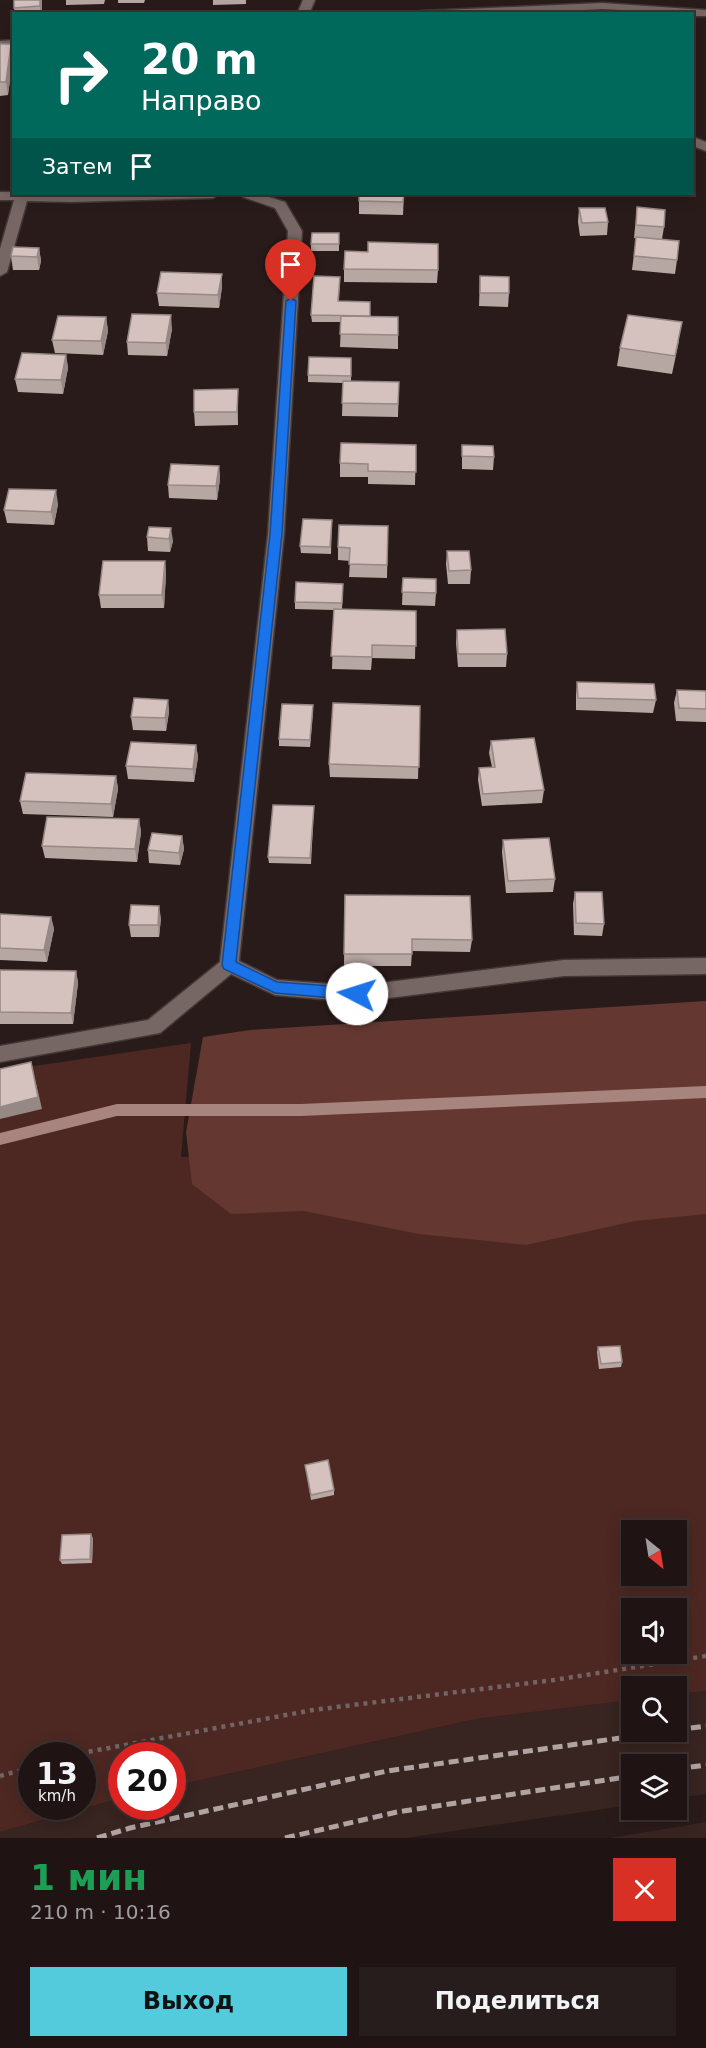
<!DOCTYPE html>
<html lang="ru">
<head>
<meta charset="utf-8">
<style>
  :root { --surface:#1f1413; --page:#271d1c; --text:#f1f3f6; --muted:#a19ea0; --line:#3c3333; --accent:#54cadd }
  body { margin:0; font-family:"DejaVu Sans",sans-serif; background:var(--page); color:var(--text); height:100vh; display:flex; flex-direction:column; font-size:22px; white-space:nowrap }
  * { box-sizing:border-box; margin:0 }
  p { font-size:20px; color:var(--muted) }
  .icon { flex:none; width:33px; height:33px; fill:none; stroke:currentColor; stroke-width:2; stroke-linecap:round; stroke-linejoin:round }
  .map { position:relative; height:1838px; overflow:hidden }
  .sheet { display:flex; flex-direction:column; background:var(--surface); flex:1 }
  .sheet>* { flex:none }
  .hud { position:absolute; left:12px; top:12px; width:682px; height:183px; border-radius:0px; box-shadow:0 3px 15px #0003,0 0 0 2px var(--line); background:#00695c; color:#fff; overflow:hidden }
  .needle { width:39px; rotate:150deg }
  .buttons { position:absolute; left:621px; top:1520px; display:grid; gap:12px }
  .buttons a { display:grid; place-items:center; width:66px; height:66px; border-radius:0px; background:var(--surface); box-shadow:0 3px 15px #0003,0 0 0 2px var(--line); font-size:30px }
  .speed { position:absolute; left:18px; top:1742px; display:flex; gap:12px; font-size:30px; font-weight:700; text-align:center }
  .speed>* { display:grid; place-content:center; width:78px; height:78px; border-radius:50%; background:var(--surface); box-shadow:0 3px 15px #0003,0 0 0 2px var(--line); line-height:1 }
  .speed small { font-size:15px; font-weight:400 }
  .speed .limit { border:9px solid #d22; background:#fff; color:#111 }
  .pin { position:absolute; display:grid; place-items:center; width:51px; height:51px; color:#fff; margin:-62px -26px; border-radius:50% 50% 50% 0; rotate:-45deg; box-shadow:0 0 6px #0007 }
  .pin .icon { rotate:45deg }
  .me { position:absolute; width:66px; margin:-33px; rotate:275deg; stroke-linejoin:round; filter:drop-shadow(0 0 4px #0008) }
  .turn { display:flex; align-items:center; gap:21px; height:126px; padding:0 30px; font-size:27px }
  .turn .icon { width:78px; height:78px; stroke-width:2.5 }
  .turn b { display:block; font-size:42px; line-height:51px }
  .then { display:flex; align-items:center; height:57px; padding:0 30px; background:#0003; gap:12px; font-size:22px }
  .round { display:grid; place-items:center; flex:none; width:63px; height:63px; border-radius:0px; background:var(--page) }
  .head { display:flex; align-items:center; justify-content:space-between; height:102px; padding:0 30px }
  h1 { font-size:36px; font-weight:600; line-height:45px; color:#1e9e55 }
  .cta { display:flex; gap:12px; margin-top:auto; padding:12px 30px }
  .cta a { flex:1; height:69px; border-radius:0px; background:var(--accent); color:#111; font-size:24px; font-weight:600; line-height:69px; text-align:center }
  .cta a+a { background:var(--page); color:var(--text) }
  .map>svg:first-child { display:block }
</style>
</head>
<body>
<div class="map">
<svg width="706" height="1838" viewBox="0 0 706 1838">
  <rect width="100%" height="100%" fill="#291b19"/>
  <g fill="#382420">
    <polygon points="706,1691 706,1794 677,1798 676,1764 632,1764 631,1805 405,1838 0,1838 0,1832 121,1798 122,1806 172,1806 173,1786 476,1719 631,1700 632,1731 676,1731 677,1694"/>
    <polygon points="706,1822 706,1838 610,1838"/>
  </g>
  <path fill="#4d2822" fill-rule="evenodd" d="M191,1043L181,1157L706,1149V1691L677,1694L676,1686H632L631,1700L476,1719L173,1786L172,1755H122L121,1798L0,1832V1071ZM632,1530H676V1575H632ZM632,1608H676V1653H632ZM32,1755H82V1806H32Z"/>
  <polygon fill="#643831" points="706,1001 706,1214 635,1221 526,1245 419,1234 304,1211 231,1214 192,1184 186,1132 203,1037 250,1030"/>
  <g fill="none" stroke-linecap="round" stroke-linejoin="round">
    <polygon fill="#a8847e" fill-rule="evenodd" points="706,1086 706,1098 301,1116 117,1116 0,1145 0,1133 117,1104 301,1104"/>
    <g stroke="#433837" stroke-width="3">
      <g id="minor">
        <polygon points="303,0 315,0 309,14 297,14"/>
        <polygon points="602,3 706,10 706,16 693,16 693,14 602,9 510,14 416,14 421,11"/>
        <polygon points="14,40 14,47 0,47 0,41"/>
        <polygon points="693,137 706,142 706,151 693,146"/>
        <polygon points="0,192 219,194 213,198 71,202 27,201 7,272 0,276 0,249 14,200 0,200"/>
        <polygon points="242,194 259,194 285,202 302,231 284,534 239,961 277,980 357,986 564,960 706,958 706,974 564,976 357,1002 275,995 231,974 160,1033 0,1062 0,1046 148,1020 220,962 268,534 288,231 275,208 243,197"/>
      </g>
    </g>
    <g stroke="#716462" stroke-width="4.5" stroke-dasharray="4 5" stroke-linecap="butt">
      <polyline points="71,1755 313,1710 554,1680 706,1656"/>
      <polyline points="0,1776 32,1767"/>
    </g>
    <use href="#minor" fill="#776764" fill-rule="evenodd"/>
    <g stroke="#afa4a2" stroke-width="5" stroke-dasharray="10 5" stroke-linecap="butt">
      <polyline points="676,1730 706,1726"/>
      <polyline points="676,1769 706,1765"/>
      <polyline points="97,1838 130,1828 387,1771 670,1731"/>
      <polyline points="285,1838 397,1812 632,1776"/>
    </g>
  </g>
  <g fill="#b7a7a3">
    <polygon points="66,0 105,0 104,4 66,5"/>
    <polygon points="118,0 145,0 144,3 118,3"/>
    <polygon points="213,0 246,0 246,4 213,5"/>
    <polygon points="42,3 42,14 15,14 14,8"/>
    <polygon points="0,44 11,44 13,57 8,95 0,96"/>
    <polygon points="359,194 404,194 403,215 359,214"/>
    <polygon points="637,207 664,227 662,239 677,260 675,274 632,270 636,238 634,238"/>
    <polygon points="579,208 608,222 607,235 580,236 578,222"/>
    <polygon points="339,233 339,251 311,251 311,244"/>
    <polygon points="39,248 41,261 39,270 13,270 11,256"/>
    <polygon points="368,252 438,270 437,283 344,282 344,269"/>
    <polygon points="222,274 222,287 219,308 159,306 157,293"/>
    <polygon points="480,276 509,293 508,307 479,306"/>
    <polygon points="340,277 339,301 370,316 398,317 398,349 340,347 341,322 312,322 311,315"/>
    <polygon points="106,317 108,331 103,355 55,353 52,340"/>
    <polygon points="172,329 167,356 128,355 127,342"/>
    <polygon points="679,341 672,374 617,366 620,348"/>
    <polygon points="66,355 68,368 63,394 18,392 15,379"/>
    <polygon points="351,358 351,382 399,382 398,417 342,416 343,383 308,382 308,375"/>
    <polygon points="238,389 238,425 195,426 194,412"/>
    <polygon points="416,445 415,485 368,484 368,477 340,477 340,463"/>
    <polygon points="462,445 494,457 493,470 462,469"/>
    <polygon points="219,466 220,479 217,500 169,498 168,485"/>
    <polygon points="58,504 54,525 7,523 4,510"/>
    <polygon points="332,520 331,554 301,553 300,546"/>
    <polygon points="388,526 387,578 349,577 350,561 338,560 338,547"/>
    <polygon points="149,527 173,541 170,552 148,551 147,537"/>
    <polygon points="447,551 471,570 470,584 448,584 446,564"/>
    <polygon points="165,561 166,574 164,608 101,608 99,595"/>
    <polygon points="403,578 436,593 435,606 402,605"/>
    <polygon points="343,591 342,609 416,611 415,659 372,658 371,670 332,669 334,610 295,609 295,602"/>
    <polygon points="457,630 507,654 506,667 458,667 456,643"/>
    <polygon points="577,682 656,700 653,713 576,710 576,695"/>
    <polygon points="677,690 706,691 706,722 676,721 674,703"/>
    <polygon points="168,700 169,712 166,731 133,730 131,717"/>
    <polygon points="313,705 310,747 279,746 279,739"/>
    <polygon points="420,706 418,779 330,777 329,764"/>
    <polygon points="491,741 544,790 542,803 482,806 478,780 479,768 492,767 489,753"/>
    <polygon points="196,745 198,757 194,782 128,779 126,766"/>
    <polygon points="116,776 118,789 113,817 23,814 20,801"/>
    <polygon points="314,806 311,864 269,863 268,857"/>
    <polygon points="139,819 141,832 137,862 45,858 42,846"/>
    <polygon points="182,836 184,849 180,865 149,863 148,850"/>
    <polygon points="503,840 555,879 553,892 506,893 502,852"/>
    <polygon points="575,892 604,924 602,936 574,935 573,904"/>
    <polygon points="345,895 472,940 470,952 412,951 411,966 344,966"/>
    <polygon points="0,914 51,917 54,929 47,962 0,960"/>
    <polygon points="161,918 159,937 131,937 129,925"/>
    <polygon points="0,970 76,971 78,983 73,1024 0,1024"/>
    <polygon points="598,1347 622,1362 621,1367 599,1369 597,1352"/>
    <polygon points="305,1465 334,1490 334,1495 311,1500"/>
    <polygon points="93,1538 92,1563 62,1564 60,1560"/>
  </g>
  <g fill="#958885">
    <polygon points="40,0 42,0 42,14 41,14 40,6"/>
    <polygon points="11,44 13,57 8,95 6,82"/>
    <polygon points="39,248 41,261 39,270 37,257"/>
    <polygon points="222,274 222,287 219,308 218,295"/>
    <polygon points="171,315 172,329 167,356 166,343"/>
    <polygon points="106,317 108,331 103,355 101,341"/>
    <polygon points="66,355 68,368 63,394 61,380"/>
    <polygon points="238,389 238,425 237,412"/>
    <polygon points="219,466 220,479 217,500 216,486"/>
    <polygon points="56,490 58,504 54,525 51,512"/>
    <polygon points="171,528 173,541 170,552 169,539"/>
    <polygon points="165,561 166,574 164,608 162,595"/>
    <polygon points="168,700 169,712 166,731 165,718"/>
    <polygon points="313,705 313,712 310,747 310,740"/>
    <polygon points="196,745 198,757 194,782 193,769"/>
    <polygon points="116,776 118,789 113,817 111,804"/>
    <polygon points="139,819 141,832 137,862 135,849"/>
    <polygon points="182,836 184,849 180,865 179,853"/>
    <polygon points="159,906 161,918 159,937 158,925"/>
    <polygon points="51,917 54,929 47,962 44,950"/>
    <polygon points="76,971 78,983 73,1024 71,1013"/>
    <polygon points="31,1062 42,1109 0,1119 0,1107"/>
    <polygon points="91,1534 93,1538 92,1563 90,1559"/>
  </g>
  <g fill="#d5c2be" stroke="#958885" stroke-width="1.5">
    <polygon points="14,0 40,0 40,6 14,8"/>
    <polygon points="0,44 11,44 6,82 0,82"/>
    <polygon points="359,194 404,194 403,202 359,201"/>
    <polygon points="637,207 665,210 664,227 636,225"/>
    <polygon points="579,208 605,208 608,222 582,223"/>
    <polygon points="312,233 339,233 339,244 311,244"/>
    <polygon points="636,237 679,241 677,260 634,256"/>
    <polygon points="368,242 438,244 438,270 344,269 345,251 368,252"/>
    <polygon points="13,247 39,248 37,257 11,256"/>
    <polygon points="161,272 222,274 218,295 157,293"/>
    <polygon points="314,276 340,277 338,301 370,302 370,316 311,315"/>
    <polygon points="480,276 509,277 509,293 480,293"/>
    <polygon points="132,314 171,315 166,343 127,342"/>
    <polygon points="628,315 682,322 675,356 620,348"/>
    <polygon points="58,316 106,317 101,341 52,340"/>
    <polygon points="341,316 398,317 398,335 340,334"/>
    <polygon points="22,353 66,355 61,380 15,379"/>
    <polygon points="309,357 351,358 351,376 308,375"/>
    <polygon points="343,381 399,382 398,404 342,403"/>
    <polygon points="238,389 237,412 194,412 194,390"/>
    <polygon points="341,443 416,445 416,472 368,471 368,464 340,463"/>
    <polygon points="462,445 493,446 494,457 462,456"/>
    <polygon points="171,464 219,466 216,486 168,485"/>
    <polygon points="9,489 56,490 51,512 4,510"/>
    <polygon points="303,519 332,520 330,547 300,546"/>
    <polygon points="339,525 388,526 387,565 349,564 350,548 338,547"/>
    <polygon points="149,527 171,528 169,539 147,537"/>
    <polygon points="447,551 469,551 471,570 449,571"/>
    <polygon points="103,561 165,561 162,595 99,595"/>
    <polygon points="403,578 436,579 436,593 402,592"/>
    <polygon points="296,582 343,584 342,603 295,602"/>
    <polygon points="334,609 416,611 416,646 372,645 372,657 331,656"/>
    <polygon points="505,629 507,654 458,654 457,630"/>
    <polygon points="577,682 654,684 656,700 578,698"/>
    <polygon points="677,690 706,691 706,709 679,708"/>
    <polygon points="134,698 168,700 165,718 131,717"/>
    <polygon points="333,703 420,706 419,767 329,764"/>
    <polygon points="282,704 313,705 310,740 279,739"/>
    <polygon points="534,738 544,790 483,794 479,768 495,767 491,741"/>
    <polygon points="131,742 196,745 193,769 126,766"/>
    <polygon points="26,773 116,776 111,804 20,801"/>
    <polygon points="273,805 314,806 310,858 268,857"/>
    <polygon points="47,817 139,819 135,849 42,846"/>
    <polygon points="152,833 182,836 179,853 148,850"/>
    <polygon points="549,838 555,879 508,881 503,840"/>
    <polygon points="575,892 602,892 604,924 576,923"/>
    <polygon points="345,895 470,896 472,940 412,939 412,954 344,954"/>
    <polygon points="131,905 159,906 158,925 129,925"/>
    <polygon points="0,914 51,917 44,950 0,948"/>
    <polygon points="0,970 76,971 71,1013 0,1012"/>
    <polygon points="31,1062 38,1097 0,1107 0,1069"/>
    <polygon points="620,1346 622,1362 601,1364 598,1347"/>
    <polygon points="328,1460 334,1490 311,1495 305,1465"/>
    <polygon points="91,1534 90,1559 60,1560 62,1535"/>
  </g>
  <polygon fill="#1a73e8" stroke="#114b97" stroke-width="1.5" points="291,298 296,301 282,534 236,962 277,982 357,988 362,990 364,994 362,998 357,1000 275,993 224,969 222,965 270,534 286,301"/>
</svg>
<div class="buttons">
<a><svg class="needle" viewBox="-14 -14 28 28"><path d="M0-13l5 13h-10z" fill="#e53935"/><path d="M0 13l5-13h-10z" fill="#a19ea0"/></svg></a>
<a><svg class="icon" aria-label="sound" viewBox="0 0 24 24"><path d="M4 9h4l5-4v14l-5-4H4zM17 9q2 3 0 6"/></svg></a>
<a><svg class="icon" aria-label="search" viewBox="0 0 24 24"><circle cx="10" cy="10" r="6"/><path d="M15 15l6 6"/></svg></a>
<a><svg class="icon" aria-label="layers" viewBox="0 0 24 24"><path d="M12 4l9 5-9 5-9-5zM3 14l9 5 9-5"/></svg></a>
</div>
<div class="speed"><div>13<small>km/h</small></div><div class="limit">20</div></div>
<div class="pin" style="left:291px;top:301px;background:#d93025"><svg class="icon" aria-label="arrive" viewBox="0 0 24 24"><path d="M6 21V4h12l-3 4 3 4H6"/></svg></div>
<svg class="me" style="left:357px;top:994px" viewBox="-20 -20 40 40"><circle r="19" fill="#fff"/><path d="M0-13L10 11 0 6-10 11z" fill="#1a73e8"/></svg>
<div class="hud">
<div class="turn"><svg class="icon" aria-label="right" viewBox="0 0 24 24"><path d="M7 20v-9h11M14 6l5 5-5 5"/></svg><div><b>20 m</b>Направо</div></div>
<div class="then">Затем<svg class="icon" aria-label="arrive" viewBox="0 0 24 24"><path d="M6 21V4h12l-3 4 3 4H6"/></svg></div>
</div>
</div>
<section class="sheet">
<div class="head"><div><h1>1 мин</h1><p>210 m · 10:16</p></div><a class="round" style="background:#d93025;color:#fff"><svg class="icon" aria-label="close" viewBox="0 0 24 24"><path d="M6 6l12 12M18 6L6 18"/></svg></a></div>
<div class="cta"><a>Выход</a><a>Поделиться</a></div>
</section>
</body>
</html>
